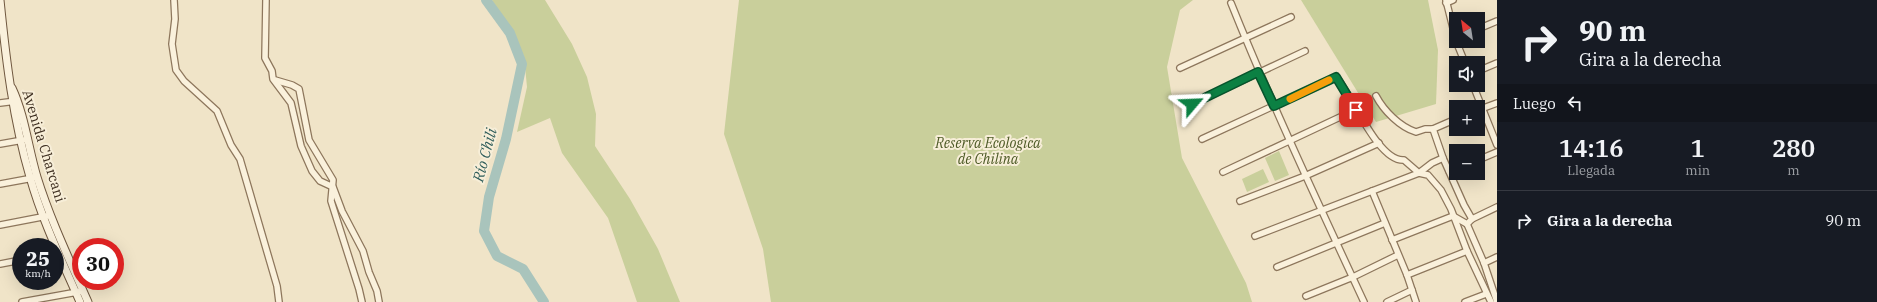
<!DOCTYPE html>
<html lang="es">
<head>
<meta charset="utf-8">
<style>
  :root { --surface:#171b24; --page:#242831; --text:#f1f3f6; --muted:#9ea1a6; --line:#363941 }
  body { margin:0; font-family:"IBM Plex Serif",serif; background:var(--page); color:var(--text); height:100vh; display:flex; flex-direction:column; font-size:15px; white-space:nowrap }
  * { box-sizing:border-box; margin:0 }
  p { font-size:13px; color:var(--muted) }
  .icon { flex:none; width:22px; height:22px; fill:none; stroke:currentColor; stroke-width:2; stroke-linecap:round; stroke-linejoin:round }
  .map { position:relative; flex:1; overflow:hidden }
  .details { display:flex; flex-direction:column; background:var(--surface); width:380px }
  .details>* { flex:none }
  .banner { background:#171b24; color:var(--text); overflow:hidden }
  .needle { width:26px; rotate:330deg }
  .tools { position:absolute; left:1449px; top:12px; display:grid; gap:8px }
  .tools a { display:grid; place-items:center; width:36px; height:36px; border-radius:0px; background:var(--surface); box-shadow:0 4px 16px #0002; font-size:20px }
  .speed { position:absolute; left:12px; top:238px; display:flex; gap:8px; font-size:20px; font-weight:700; text-align:center }
  .speed>* { display:grid; place-content:center; width:52px; height:52px; border-radius:50%; background:var(--surface); box-shadow:0 4px 16px #0002; line-height:1 }
  .speed small { font-size:10px; font-weight:400 }
  .speed .limit { border:6px solid #d22; background:#fff; color:#111 }
  .pin { position:absolute; display:grid; place-items:center; width:34px; height:34px; color:#fff; margin:-17px; border-radius:8px; box-shadow:0 2px 6px #0006 }
  .me { position:absolute; width:44px; margin:-22px; rotate:64deg; stroke-linejoin:round; filter:drop-shadow(0 0 3px #0008) }
  .turn { display:flex; align-items:center; gap:14px; height:84px; padding:0 16px; font-size:18px }
  .turn .icon { width:52px; height:52px; stroke-width:2.5 }
  .turn b { display:block; font-size:28px; line-height:34px }
  .then { display:flex; align-items:center; height:38px; padding:0 16px; background:#0003; gap:8px; font-size:15px }
  .eta { display:flex; justify-content:space-evenly; align-items:center; height:68px; text-align:center }
  .eta b { font-size:24px; font-weight:600; line-height:28px }
  ul { padding:0; list-style:none }
  li { display:flex; align-items:center; gap:12px; height:60px; padding:0 16px; border-top:1px solid var(--line) }
  li div { flex:1 }
  li b { display:block; font-size:15px }
  li em { font-style:normal }
  main { display:flex; flex:1; min-height:0 }
  .map>svg:first-child { display:block }
</style>
</head>
<body>
<main>
<div class="map">
<svg width="1497" height="302" viewBox="0 0 1497 302">
  <rect width="100%" height="100%" fill="#f0e4c8"/>
  <g fill="#c9cf9b">
    <polygon points="492,0 545,0 572,44 587,77 596,114 595,146 630,199 658,249 680,302 637,302 608,218 562,153 550,118 517,132 527,87 524,56"/>
    <polygon points="739,0 1193,0 1180,10 1167,67 1182,158 1246,283 1252,302 771,302 763,249 724,134"/>
    <polygon points="1301,0 1428,0 1438,50 1436,104 1376,122"/>
    <polygon points="1279,151 1289,175 1275,181 1265,158"/>
    <polygon points="1263,169 1269,182 1247,192 1242,179"/>
  </g>
  <g fill="none" stroke-linecap="round" stroke-linejoin="round">
    <polyline stroke="#a9c4bc" stroke-width="10" points="486,0 510,33 522,64 506,139 489,197 484,231 497,256 523,269 544,302"/>
    <g stroke="#8d765c" stroke-width="8">
      <g id="street">
        <polyline points="174,0 175,19 172,44 176,70 184,81 217,111 231,145 240,159 277,286 279,302"/>
        <polyline points="266,0 265,58 272,71 273,79 291,103 301,146 312,171 320,181 333,187 342,211 363,251 369,272 377,291 379,302"/>
        <polyline points="1446,0 1456,40"/>
        <path d="M1231,3C1272,105 1318,203 1364,302"/>
        <polyline points="1446,3 1453,0"/>
        <polyline points="1478,29 1497,21"/>
        <polyline points="1456,41 1465,63"/>
        <polyline points="1180,68 1291,17"/>
        <polyline points="1478,71 1497,63"/>
        <polyline points="275,80 292,85 299,89 309,140 333,180 331,201 359,289 362,302"/>
        <polyline points="1473,85 1497,145"/>
        <path d="M1376,96C1384,111 1400,127 1416,132L1425,129H1433"/>
        <polyline points="0,103 16,101"/>
        <polyline points="1192,104 1305,51"/>
        <polyline points="1478,110 1497,103"/>
        <path d="M1202,139L1336,77C1352,95 1378,162 1404,160L1419,173L1432,163L1443,158L1464,205L1472,219L1467,224L1453,216L1392,240"/>
        <polyline points="0,144 23,140"/>
        <polyline points="1443,158 1433,129 1456,119"/>
        <polyline points="1478,160 1497,152"/>
        <polyline points="1449,171 1456,169"/>
        <polyline points="1223,172 1355,110"/>
        <polyline points="0,184 33,178"/>
        <polyline points="1372,191 1407,275 1416,302"/>
        <polyline points="1240,201 1305,176 1379,143"/>
        <polyline points="1472,219 1497,207"/>
        <polyline points="1467,224 1484,263 1497,302"/>
        <polyline points="0,225 47,216"/>
        <polyline points="1255,236 1419,173 1428,175 1441,190 1451,209 1467,251 1491,302"/>
        <polyline points="1484,263 1497,257"/>
        <polyline points="0,264 21,260"/>
        <polyline points="1277,267 1385,223"/>
        <polyline points="1407,275 1467,251"/>
        <polyline points="1306,296 1353,277 1398,255"/>
        <polyline points="22,302 83,291"/>
        <polyline points="1387,302 1412,290"/>
        <polyline points="1465,302 1486,294"/>
      </g>
    </g>
    <g stroke="#6f573f" stroke-width="9">
      <g id="secondary">
        <path d="M0,0C6,60 13,119 30,177C42,220 62,261 80,302"/>
        <path d="M12,88C25,116 28,147 37,177C50,219 70,261 88,302"/>
      </g>
    </g>
    <use href="#street" stroke="#faf1dc" stroke-width="5.5"/>
    <use href="#secondary" stroke="#faf1dc" stroke-width="7"/>
  </g>
  <g fill="none" stroke-linecap="round" stroke-linejoin="round">
    <g stroke="#07532c" stroke-width="10">
      <polyline id="route" points="1192,104 1258,72 1274,106 1336,77 1356,110"/>
    </g>
    <use href="#route" stroke="#0b8043" stroke-width="7"/>
    <polyline stroke="#f59e0b" stroke-width="7" points="1290,99 1329,80"/>
  </g>
  <g text-anchor="middle" stroke-width="4" stroke-linejoin="round" paint-order="stroke">
    <g font-size="14" font-style="italic" fill="#4d5a26" stroke="#f7eed8">
      <text x="988" y="148">Reserva Ecologica<tspan x="988" dy="16">de Chilina</tspan></text>
    </g>
    <g font-size="14" fill="#3d2e20" stroke="#f7eed8">
      <text transform="translate(44 146) rotate(73)" y="5">Avenida Charcani</text>
    </g>
    <g font-size="15" font-style="italic" fill="#2f5d5a" stroke="#f7eed8">
      <text transform="translate(485 155) rotate(-75)" y="5">Río Chili</text>
    </g>
  </g>
</svg>
<div class="tools">
<a><svg class="needle" viewBox="-14 -14 28 28"><path d="M0-13l5 13h-10z" fill="#e53935"/><path d="M0 13l5-13h-10z" fill="#9ea1a6"/></svg></a>
<a><svg class="icon" aria-label="sound" viewBox="0 0 24 24"><path d="M4 9h4l5-4v14l-5-4H4zM17 9q2 3 0 6"/></svg></a>
<a>+</a>
<a>−</a>
</div>
<div class="speed"><div>25<small>km/h</small></div><div class="limit">30</div></div>
<div class="pin" style="left:1356px;top:110px;background:#d93025"><svg class="icon" aria-label="arrive" viewBox="0 0 24 24"><path d="M6 21V4h12l-3 4 3 4H6"/></svg></div>
<svg class="me" style="left:1192px;top:104px" viewBox="-20 -20 40 40"><path d="M0-17L14 15 0 8-14 15z" fill="#0b8043" stroke="#fff" stroke-width="4"/></svg>
</div>
<section class="details">
<div class="banner">
<div class="turn"><svg class="icon" aria-label="right" viewBox="0 0 24 24"><path d="M7 20v-9h11M14 6l5 5-5 5"/></svg><div><b>90 m</b>Gira a la derecha</div></div>
<div class="then">Luego<svg class="icon" aria-label="left" viewBox="0 0 24 24"><path d="M17 20v-9H6M10 6l-5 5 5 5"/></svg></div>
</div>
<div class="eta">
<div><b>14:16</b><p>Llegada</p></div>
<div><b>1</b><p>min</p></div>
<div><b>280</b><p>m</p></div>
</div>
<ul>
<li><svg class="icon" aria-label="right" viewBox="0 0 24 24"><path d="M7 20v-9h11M14 6l5 5-5 5"/></svg><div><b>Gira a la derecha</b></div><em>90 m</em></li>
</ul>
</section>
</main>
</body>
</html>
